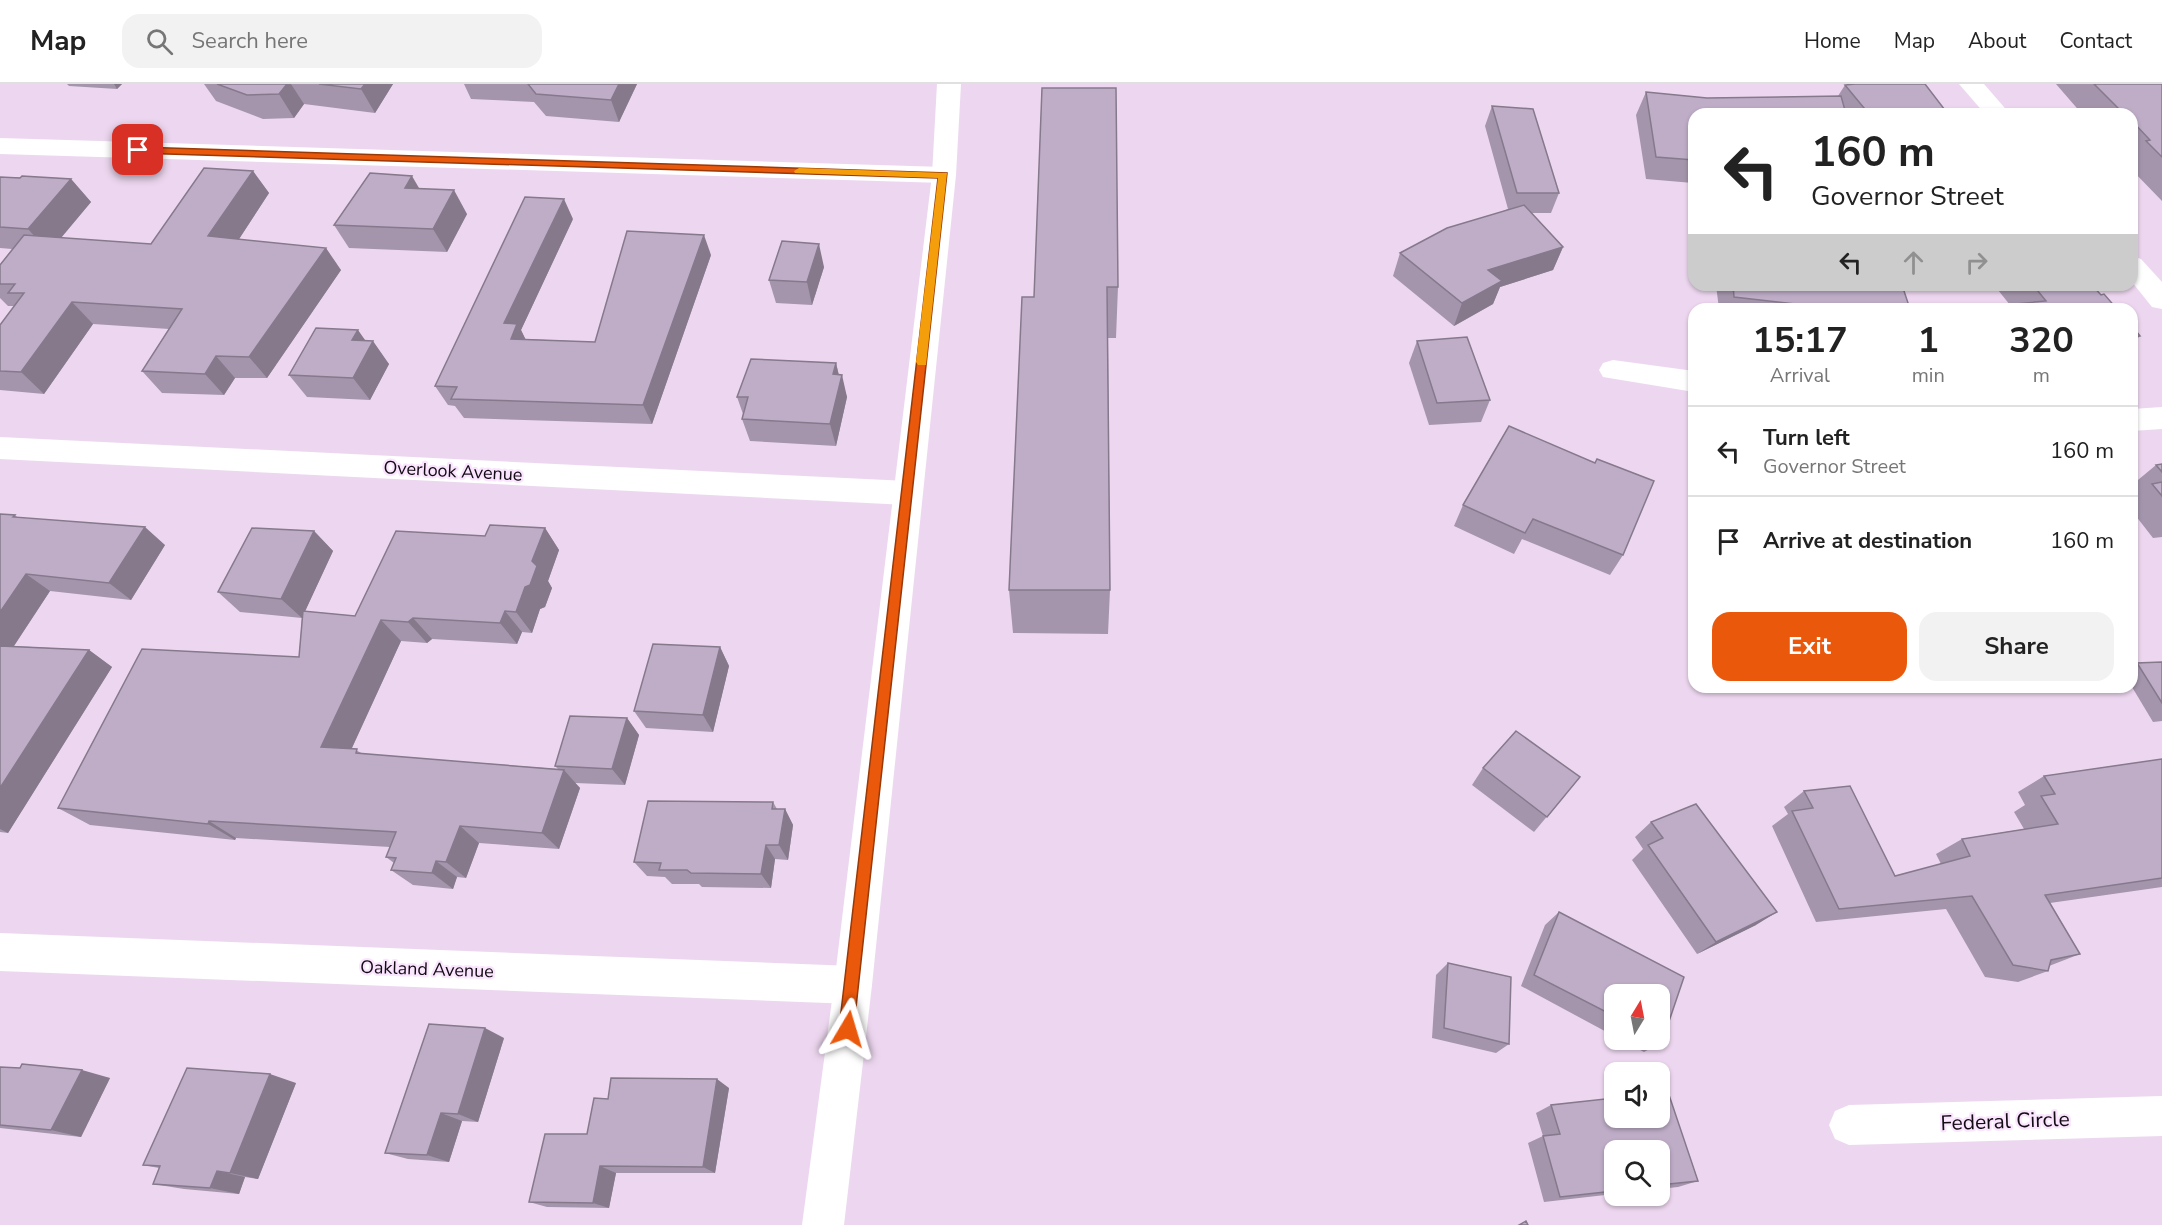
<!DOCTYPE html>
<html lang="en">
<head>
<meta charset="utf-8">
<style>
  :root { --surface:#fff; --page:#f2f2f2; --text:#222; --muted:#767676; --line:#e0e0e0; --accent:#ea580c }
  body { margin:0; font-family:"Nunito Sans",sans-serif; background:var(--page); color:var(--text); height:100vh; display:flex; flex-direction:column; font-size:22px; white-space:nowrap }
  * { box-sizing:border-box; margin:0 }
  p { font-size:20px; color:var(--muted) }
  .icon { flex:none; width:33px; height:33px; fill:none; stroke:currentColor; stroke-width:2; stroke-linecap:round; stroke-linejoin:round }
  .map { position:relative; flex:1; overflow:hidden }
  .details { position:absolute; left:1688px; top:219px; width:450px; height:390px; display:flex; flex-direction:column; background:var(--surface); border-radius:18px; box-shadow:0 2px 4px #0004 }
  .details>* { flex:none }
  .banner { position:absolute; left:1688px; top:24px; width:450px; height:183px; border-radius:18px; box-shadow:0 2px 4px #0004; background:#fff; color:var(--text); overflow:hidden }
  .needle { width:39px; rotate:10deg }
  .tools { position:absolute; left:1604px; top:900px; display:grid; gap:12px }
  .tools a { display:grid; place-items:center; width:66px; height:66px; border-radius:12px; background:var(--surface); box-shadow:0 2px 4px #0004; font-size:30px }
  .pin { position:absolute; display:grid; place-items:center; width:51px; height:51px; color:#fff; margin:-26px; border-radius:12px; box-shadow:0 3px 9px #0006 }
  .me { position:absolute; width:66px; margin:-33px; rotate:7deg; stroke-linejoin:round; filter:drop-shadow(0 0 4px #0008) }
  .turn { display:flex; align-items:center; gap:21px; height:126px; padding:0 24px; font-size:27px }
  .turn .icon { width:78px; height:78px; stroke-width:2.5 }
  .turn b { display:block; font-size:42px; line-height:51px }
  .lanes { display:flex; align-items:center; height:57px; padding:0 24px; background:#0003; justify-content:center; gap:30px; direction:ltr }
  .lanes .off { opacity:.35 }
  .eta { display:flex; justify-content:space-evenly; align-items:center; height:102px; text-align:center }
  .eta b { font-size:36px; font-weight:700; line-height:42px }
  .action { display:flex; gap:12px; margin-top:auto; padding:12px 24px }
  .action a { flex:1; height:69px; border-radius:18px; background:var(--accent); color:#fff; font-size:24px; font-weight:700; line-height:69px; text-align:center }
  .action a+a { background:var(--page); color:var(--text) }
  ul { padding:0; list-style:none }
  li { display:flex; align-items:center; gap:18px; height:90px; padding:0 24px; border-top:2px solid var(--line) }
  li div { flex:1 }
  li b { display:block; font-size:22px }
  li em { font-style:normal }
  header { display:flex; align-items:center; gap:36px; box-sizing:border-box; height:84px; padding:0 30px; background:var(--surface); border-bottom:2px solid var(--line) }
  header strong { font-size:28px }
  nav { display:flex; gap:33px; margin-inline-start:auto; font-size:21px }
  .search { width:420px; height:54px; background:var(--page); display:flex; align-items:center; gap:15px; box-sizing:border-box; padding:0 21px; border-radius:18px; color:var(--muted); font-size:22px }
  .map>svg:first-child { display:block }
</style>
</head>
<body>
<header>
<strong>Map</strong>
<div class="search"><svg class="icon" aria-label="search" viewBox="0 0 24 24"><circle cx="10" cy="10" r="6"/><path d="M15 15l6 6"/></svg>Search here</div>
<nav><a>Home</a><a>Map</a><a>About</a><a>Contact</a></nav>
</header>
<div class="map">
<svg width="2162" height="1141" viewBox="0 0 2162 1141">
  <rect width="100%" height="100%" fill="#edd7f0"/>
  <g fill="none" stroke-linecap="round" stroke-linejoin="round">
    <g fill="#fff" fill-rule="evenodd">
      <polygon points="1959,0 1984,0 2010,30 1985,30"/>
      <polygon points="0,54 944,83 953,85 956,91 953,97 944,99 0,70"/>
      <polygon points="2132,172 2141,175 2162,198 2162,225 2152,223 2132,198"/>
      <polygon points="1613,276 1694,287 1694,308 1603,293 1599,286 1603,279"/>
      <polygon points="2162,323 2162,345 2132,347 2132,325"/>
      <polygon points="0,353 907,397 918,401 922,409 918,417 907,421 0,375"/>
      <polygon points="0,849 853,882 867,887 872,901 867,915 853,920 0,887"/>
      <polygon points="2162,1012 2162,1052 1849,1061 1835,1055 1829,1041 1835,1027 1849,1021"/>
    </g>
    <polygon fill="#fff" fill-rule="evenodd" points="937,0 961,0 956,91 872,901 844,1141 802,1141 834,901 932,91"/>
  </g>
  <g fill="#a495ac">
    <polygon points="67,0 122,0 117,5 69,2"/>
    <polygon points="204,0 393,0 375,29 304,20 294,34 263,35 216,17"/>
    <polygon points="464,0 637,0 619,38 546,32 534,18 471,15"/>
    <polygon points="2056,0 2162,0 2162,117 2132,86 2132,30 2082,30"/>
    <polygon points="1845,1 1948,30 1694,30 1693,99 1646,95 1636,31 1646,8 1707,14 1838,12"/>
    <polygon points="1042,4 1118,203 1116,254 1108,254 1110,506 1108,550 1013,549 1009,506 1034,213"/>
    <polygon points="1492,22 1559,109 1551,129 1532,129 1563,163 1553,186 1500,203 1493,220 1454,242 1393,192 1400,169 1508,125 1485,42"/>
    <polygon points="253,87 269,109 239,155 341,186 267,294 235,294 224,311 162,309 142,287 169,245 93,240 44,310 0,306 0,241 14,222 8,222 0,214 0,181 12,165 0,164 0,93 71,95 91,118 61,154 151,160"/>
    <polygon points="419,105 467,130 447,168 349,164 334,141"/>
    <polygon points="573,135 521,246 525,255 595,258 711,171 652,340 464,334 455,322 448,321 435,302"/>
    <polygon points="824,183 812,221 776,219 769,196"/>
    <polygon points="1716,201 1902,201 1910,225 1719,225"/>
    <polygon points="1994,201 2092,201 2101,211 2117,225 2001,225 2005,221 2010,221"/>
    <polygon points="2132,242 2140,252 2132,260"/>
    <polygon points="365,257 389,280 370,316 307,313 289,291"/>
    <polygon points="1417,257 1490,316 1481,338 1429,341 1409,279"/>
    <polygon points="836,279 839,291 847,313 836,362 750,357 742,335 743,330 737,313"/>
    <polygon points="1509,342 1623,471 1610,491 1522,455 1514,470 1454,442 1463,421"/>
    <polygon points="2162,380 2162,453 2153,454 2132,427 2132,416 2138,411 2132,404 2132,401 2156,381"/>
    <polygon points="0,430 15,431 18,434 165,461 131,516 50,507 14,562 89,566 112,583 8,749 0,748"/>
    <polygon points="545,444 559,466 548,497 552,504 545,523 540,525 532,549 522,548 517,560 432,555 427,559 401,557 352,664 363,670 558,685 555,682 627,634 639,651 625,701 575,699 580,704 559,765 479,759 466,794 457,793 453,805 413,801 391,786 394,779 386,773 390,763 236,754 235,756 90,741 58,724 299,573 302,533 302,534 240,528 218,508 314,447 333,467 305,527 355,532 485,452"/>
    <polygon points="720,563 729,582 713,648 646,644 634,627"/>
    <polygon points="2162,578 2162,637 2153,638 2132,603 2132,583 2137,579"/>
    <polygon points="2162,675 2162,803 2050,819 2080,870 2049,882 2048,887 2018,898 1985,893 1946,825 1816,838 1772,742 1788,730 1784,723 1804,707 1895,792 1941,780 1936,770 1962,755 2024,745 2014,728 2025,721 2018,708 2044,692"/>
    <polygon points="1483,684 1580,693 1534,748 1472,701"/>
    <polygon points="773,718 777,725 785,725 793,741 788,776 775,775 771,804 702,803 699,800 672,800 665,793 647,792 634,778"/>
    <polygon points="1651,738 1756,841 1697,870 1632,776 1643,765 1635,753"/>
    <polygon points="1559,828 1662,958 1644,968 1621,956 1659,956 1614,910 1614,952 1521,902 1545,841"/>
    <polygon points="1448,879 1509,960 1496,969 1432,954 1436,891"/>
    <polygon points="504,954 478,1038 462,1037 449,1078 408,1075 385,1069"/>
    <polygon points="0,983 20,984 110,994 81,1053 0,1044"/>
    <polygon points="296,999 258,1095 245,1093 239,1110 184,1105 153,1100 159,1084 143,1081"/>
    <polygon points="729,1004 715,1089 616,1089 609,1124 547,1123 529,1118 587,1050 608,1015"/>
    <polygon points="1668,1008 1698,1097 1678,1103 1659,1105 1659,1066 1614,1066 1614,1110 1544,1118 1528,1059 1543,1052 1536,1029 1551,1021 1614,1014 1614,1034 1659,1034 1659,1009"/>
  </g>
  <g fill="#86798c">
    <polygon points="114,0 122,0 117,5"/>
    <polygon points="287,0 291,0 304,20 294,34 279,10"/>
    <polygon points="365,0 393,0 375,29 361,5"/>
    <polygon points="619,0 637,0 619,38 611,16"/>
    <polygon points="253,87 269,109 226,175 208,152"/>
    <polygon points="412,92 426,116 405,104"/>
    <polygon points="71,95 91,118 49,168 28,145"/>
    <polygon points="454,106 467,130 447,168 433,145"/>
    <polygon points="564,115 573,135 521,246 528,260 521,274 504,239"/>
    <polygon points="704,151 711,171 652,340 643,321"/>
    <polygon points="819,160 824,183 812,221 807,198"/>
    <polygon points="1563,163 1553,186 1500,203 1493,220 1454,242 1462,219 1488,186"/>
    <polygon points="326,164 341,186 267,294 249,273"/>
    <polygon points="72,218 93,240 44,310 21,288"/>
    <polygon points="358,246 370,263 373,257 389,280 370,316 353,294 352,256"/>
    <polygon points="216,272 235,294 224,311 205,290"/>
    <polygon points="836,279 840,297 842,291 847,313 836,362 830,340 833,290"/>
    <polygon points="145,443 165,461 131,516 109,499"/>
    <polygon points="545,444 559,466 548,497 552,504 545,523 540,525 532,549 516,528 532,477"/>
    <polygon points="314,447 333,467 302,534 281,515"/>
    <polygon points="26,490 50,507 4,577 0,575 0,528"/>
    <polygon points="505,527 522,548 517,560 500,539"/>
    <polygon points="413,534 432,555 427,559 408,538"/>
    <polygon points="381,536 401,557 344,681 321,663"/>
    <polygon points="720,563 729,582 713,648 703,631"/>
    <polygon points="89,566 112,583 8,749 0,745 0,704"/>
    <polygon points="627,634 639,651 625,701 612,685"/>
    <polygon points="564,686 580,704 559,765 542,749"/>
    <polygon points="785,725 793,741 788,776 779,761"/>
    <polygon points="209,737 236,754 235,756 208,740"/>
    <polygon points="460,742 479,759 466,794 446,778"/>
    <polygon points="766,761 775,775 771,804 761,790"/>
    <polygon points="436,777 457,793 453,805 432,789"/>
    <polygon points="1777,828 1756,841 1697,870 1716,858"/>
    <polygon points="485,944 504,954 478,1038 458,1030"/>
    <polygon points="82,986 110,994 81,1053 51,1046"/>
    <polygon points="270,990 296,999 258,1095 230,1089"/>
    <polygon points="717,995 729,1004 715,1089 703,1083"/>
    <polygon points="441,1029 462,1037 449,1078 427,1071"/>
    <polygon points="600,1082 616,1089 609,1124 593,1119"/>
    <polygon points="217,1087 245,1093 239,1110 210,1104"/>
  </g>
  <g fill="#bfadc8" stroke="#86798c" stroke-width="1.5">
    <polygon points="217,0 287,0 279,10 247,11"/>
    <polygon points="319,0 365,0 361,5"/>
    <polygon points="528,0 619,0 611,16 536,10"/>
    <polygon points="1855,0 1925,0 1948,30 1869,30 1845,1"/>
    <polygon points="2094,0 2162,0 2162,73 2146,57 2150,56 2132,37 2132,30 2124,30"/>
    <polygon points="1042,4 1116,4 1118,203 1107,203 1110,506 1009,506 1022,213 1034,213"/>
    <polygon points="1646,8 1707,14 1841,12 1846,30 1694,30 1694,76 1656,73"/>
    <polygon points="1492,22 1533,25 1559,109 1517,109"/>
    <polygon points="204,84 253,87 208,152 326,164 249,273 216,272 205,290 142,287 182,225 72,218 21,288 0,287 0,241 24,209 8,209 15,200 0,200 0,181 24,151 151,160"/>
    <polygon points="370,89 412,92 405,104 454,106 433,145 334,141"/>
    <polygon points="22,92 71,95 28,145 0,143 0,93 20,94"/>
    <polygon points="525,113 564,115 504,239 517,240 511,255 595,258 627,147 704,151 643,321 451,315 457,303 435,302"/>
    <polygon points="1524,121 1563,163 1488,186 1502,197 1462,219 1400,169 1447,144"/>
    <polygon points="782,157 819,160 807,198 769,196"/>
    <polygon points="1733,201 1902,201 1910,225 1838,225 1734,213"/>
    <polygon points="2033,201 2092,201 2101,211 2104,210 2117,225 2008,225 2005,221 2046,217"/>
    <polygon points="2132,242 2140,252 2132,253"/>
    <polygon points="316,244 358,246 352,256 373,257 353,294 289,291"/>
    <polygon points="1467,253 1490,316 1437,319 1417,257"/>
    <polygon points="751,275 836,279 833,290 842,291 830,340 742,335 748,313 737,313"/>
    <polygon points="1509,342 1595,379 1597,375 1654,397 1623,471 1533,435 1525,449 1463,421"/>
    <polygon points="2162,380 2162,388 2156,381"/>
    <polygon points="2162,398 2162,412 2152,400"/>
    <polygon points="0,430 15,431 13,433 145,443 109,499 26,490 0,528"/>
    <polygon points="490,441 545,444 532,477 537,482 530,501 525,503 516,528 505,527 500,539 413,534 408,538 381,536 321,663 357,665 356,669 564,686 542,749 460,742 446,778 436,777 432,789 391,786 396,774 386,773 396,748 209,737 208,740 58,724 142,565 299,573 303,527 355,532 396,447 485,452"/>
    <polygon points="252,444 314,447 281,515 218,508"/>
    <polygon points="653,560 720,563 703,631 634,627"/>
    <polygon points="0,562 89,566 0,704"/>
    <polygon points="2162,578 2162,619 2137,579"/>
    <polygon points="570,632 627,634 612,685 555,682"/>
    <polygon points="1516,647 1580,693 1547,733 1483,684"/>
    <polygon points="2162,675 2162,794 2045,811 2080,870 2051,876 2048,887 2013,881 1972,812 1839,825 1792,727 1813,724 1804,707 1850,702 1895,792 1970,772 1962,755 2058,740 2041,712 2055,710 2044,692"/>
    <polygon points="648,717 773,718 772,725 785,725 779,761 766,761 761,790 691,789 687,786 659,786 661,779 634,778"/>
    <polygon points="1696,720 1777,828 1716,858 1648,761 1663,754 1651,738"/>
    <polygon points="1559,828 1684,893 1662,958 1658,956 1659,956 1659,910 1614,910 1614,932 1534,891"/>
    <polygon points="1448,879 1511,893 1509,960 1444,944"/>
    <polygon points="429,940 485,944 458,1030 441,1029 427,1071 385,1069"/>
    <polygon points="22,980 82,986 51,1046 0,1041 0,983 20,984"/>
    <polygon points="187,984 270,990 230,1089 217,1087 210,1104 153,1100 160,1082 143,1081"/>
    <polygon points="611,994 717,995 703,1083 600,1082 593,1119 529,1118 545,1050 587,1050 594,1014 608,1015"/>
    <polygon points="1668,1008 1698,1097 1659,1101 1659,1066 1614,1066 1614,1107 1560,1113 1543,1052 1560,1050 1551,1021 1614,1014 1614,1034 1659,1034 1659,1009"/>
    <polygon points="1526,1137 1528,1141 1519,1141"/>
  </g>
  <polygon fill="#ea580c" stroke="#983908" stroke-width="1.5" points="138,63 947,89 853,951 848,953 842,951 839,945 938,94 135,69 133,66"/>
  <polygon fill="#f59e0b" points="799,84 947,89 926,281 918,281 916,278 938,94 795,89 794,87"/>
  <g text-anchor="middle" stroke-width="4.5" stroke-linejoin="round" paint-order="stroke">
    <g font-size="18" fill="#120b13" stroke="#fae4fe">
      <text transform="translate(453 387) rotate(3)" y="6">Overlook Avenue</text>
      <text transform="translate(427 885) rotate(2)" y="6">Oakland Avenue</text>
    </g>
    <g font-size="21" fill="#120b13" stroke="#fae4fe">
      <text transform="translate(2005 1037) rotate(-2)" y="7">Federal Circle</text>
    </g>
  </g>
</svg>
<div class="tools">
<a><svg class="needle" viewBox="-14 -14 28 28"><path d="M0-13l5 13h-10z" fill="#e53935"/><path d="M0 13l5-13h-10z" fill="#767676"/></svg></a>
<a><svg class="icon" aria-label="sound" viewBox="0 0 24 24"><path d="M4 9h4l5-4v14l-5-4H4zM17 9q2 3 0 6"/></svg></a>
<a><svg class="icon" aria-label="search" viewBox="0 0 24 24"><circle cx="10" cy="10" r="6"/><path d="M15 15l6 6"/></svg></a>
</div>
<div class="pin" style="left:138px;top:66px;background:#d93025"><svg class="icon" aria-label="arrive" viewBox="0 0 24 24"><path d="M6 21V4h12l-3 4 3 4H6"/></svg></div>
<svg class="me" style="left:848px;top:945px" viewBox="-20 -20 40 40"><path d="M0-17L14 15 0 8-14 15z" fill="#ea580c" stroke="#fff" stroke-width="4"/></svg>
<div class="banner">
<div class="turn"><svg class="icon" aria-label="left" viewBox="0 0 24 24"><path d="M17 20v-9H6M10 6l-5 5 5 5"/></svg><div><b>160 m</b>Governor Street</div></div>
<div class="lanes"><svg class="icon" aria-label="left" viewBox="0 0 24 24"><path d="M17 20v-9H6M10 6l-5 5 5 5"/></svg><svg class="icon off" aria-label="ahead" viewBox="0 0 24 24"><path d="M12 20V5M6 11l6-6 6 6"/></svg><svg class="icon off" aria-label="right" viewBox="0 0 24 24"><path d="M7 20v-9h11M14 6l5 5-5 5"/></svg></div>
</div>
<section class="details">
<div class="eta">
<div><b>15:17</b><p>Arrival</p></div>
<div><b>1</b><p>min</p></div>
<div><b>320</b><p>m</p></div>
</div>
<ul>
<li><svg class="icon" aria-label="left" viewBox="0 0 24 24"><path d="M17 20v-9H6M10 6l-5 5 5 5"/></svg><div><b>Turn left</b><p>Governor Street</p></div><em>160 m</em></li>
<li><svg class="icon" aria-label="arrive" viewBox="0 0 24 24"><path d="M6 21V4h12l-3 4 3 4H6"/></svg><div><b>Arrive at destination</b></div><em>160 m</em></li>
</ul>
<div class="action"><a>Exit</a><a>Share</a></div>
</section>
</div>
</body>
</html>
